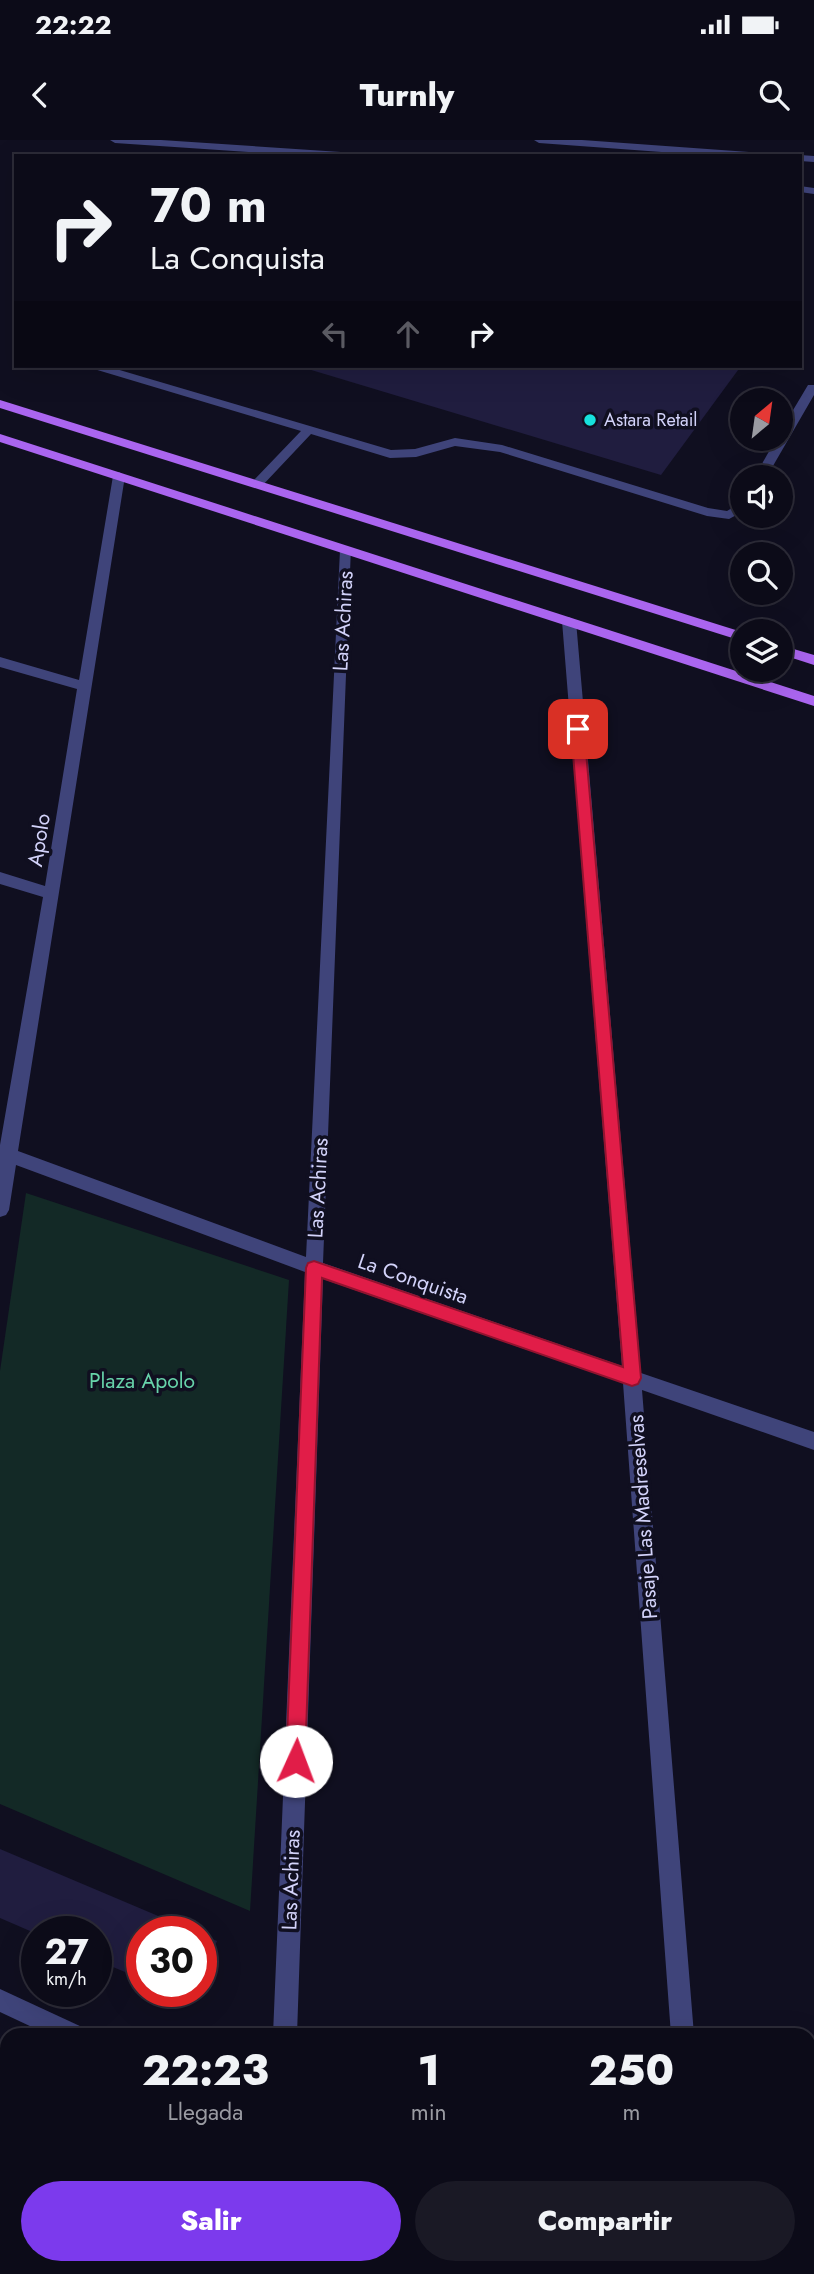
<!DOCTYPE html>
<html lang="es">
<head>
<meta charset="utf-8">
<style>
  :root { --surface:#0c0b18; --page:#1a1925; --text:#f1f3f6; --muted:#9a9ba2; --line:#2c2b37; --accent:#7c3aed }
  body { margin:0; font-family:Jost,sans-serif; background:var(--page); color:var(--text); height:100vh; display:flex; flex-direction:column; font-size:26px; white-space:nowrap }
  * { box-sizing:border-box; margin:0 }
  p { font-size:23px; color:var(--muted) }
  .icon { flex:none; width:38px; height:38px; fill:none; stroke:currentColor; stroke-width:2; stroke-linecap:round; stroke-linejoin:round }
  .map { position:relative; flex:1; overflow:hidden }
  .details { position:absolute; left:0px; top:1888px; width:816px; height:247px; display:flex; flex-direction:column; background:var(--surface); border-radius:21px 21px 0 0; box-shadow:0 7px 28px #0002,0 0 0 2px var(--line) }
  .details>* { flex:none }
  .guide { position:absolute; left:14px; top:14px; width:788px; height:214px; border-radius:0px; box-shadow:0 7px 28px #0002,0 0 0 2px var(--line); background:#0c0b18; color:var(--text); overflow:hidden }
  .needle { width:46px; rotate:29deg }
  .buttons { position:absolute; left:730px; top:248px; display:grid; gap:14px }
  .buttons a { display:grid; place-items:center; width:63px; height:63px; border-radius:50%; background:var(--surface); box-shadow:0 7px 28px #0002,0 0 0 2px var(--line); font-size:35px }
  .speed { position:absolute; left:21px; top:1776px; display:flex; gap:14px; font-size:35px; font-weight:700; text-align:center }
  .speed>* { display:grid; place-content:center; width:91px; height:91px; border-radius:50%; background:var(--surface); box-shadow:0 7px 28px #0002,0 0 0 2px var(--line); line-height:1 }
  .speed small { font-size:18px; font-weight:400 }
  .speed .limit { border:10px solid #d22; background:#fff; color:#111 }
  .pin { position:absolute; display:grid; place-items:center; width:60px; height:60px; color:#fff; margin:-30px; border-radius:14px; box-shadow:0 4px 10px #0006 }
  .me { position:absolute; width:77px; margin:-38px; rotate:2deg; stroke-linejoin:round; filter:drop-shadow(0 0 5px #0008) }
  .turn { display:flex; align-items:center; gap:24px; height:147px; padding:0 21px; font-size:32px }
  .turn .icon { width:91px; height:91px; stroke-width:2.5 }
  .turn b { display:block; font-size:49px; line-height:60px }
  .lanes { display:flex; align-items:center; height:66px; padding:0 21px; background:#0003; justify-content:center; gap:35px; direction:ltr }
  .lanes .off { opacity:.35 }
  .eta { display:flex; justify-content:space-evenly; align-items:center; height:119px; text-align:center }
  .eta b { font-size:42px; font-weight:800; line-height:49px }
  .primary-button { display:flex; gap:14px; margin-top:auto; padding:14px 21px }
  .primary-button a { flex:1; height:80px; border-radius:42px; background:var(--accent); color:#fff; font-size:28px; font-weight:800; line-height:80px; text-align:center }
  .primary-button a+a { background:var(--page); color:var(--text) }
  .status { display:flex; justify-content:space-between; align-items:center; height:49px; padding:0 35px; background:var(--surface); direction:ltr }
  .status svg { height:19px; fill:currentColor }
  header { display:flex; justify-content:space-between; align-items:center; height:91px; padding:0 21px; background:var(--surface); font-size:32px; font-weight:800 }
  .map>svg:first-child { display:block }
</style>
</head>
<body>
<div class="status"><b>22:22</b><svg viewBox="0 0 49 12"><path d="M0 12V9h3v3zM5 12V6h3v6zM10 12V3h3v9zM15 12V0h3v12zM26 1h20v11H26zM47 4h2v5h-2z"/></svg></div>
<header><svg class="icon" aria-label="back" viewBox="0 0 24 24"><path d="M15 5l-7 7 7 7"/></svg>Turnly<svg class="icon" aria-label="search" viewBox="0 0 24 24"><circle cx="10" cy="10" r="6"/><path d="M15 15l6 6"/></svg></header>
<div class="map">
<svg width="814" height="2134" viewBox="0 0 814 2134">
  <rect width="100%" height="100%" fill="#100f20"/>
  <polygon fill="#132926" points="26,1053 289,1140 250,1771 0,1664 0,1231"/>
  <g fill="#201d3f">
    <polygon points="298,226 741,226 661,335"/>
    <polygon points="0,1709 196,1792 142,1792 142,1839 96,1820 96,1792 37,1794 0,1778"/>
    <polygon points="201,1794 217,1801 201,1837"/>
    <polygon points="170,1852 195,1852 192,1861"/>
  </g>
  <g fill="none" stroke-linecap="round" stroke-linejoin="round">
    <g fill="#3f447a" fill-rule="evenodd">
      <polygon points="110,0 161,0 356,13 361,16 306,16 115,3"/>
      <polygon points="534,0 582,0 763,13 768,16 716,16 539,3"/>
      <polygon points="800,15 814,16 814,22 800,21 800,16 797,16"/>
      <polygon points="800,46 814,48 814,54 800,52"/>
      <polygon points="93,226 106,226 391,310 415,309 455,298 502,305 708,368 727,371 742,362 742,372 729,379 707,376 500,312 455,306 416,317 390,318 311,294 261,347 253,347 253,341 301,291 94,229"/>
      <polygon points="808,245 814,245 814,255 766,338 754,338 776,299 780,299 780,292"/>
      <polygon points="119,332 125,336 18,1011 306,1117 340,410 341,407 351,407 323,1123 622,1226 562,481 569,477 576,481 641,1233 814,1292 814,1310 642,1250 694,1895 671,1895 623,1243 323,1139 297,1895 273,1895 305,1132 16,1025 9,1070 6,1075 0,1077 0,1005 43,757 0,744 0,732 45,746 77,549 0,527 0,517 79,540 113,336"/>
      <polygon points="0,1849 82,1887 85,1895 49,1895 0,1872"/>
      <polygon points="265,2128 289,2128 288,2134 264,2134"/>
      <polygon points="549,2128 583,2128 585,2134 551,2134"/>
      <rect x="689" y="2128" width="24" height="6"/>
    </g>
    <g fill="#aa65ef" fill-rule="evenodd">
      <polygon points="0,260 742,492 742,501 0,268"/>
      <polygon points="0,294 814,556 814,566 0,302"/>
      <polygon points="780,505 814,515 814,525 780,514"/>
    </g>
  </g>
  <polygon fill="#e11d48" stroke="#92132f" stroke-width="2" points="578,585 584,589 641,1238 638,1244 632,1246 322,1138 305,1621 302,1628 296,1631 289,1628 286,1621 306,1128 308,1123 314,1121 623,1227 571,589"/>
  <circle fill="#17e2dd" stroke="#100f20" stroke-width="2.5" cx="590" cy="280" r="7"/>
  <g text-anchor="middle" stroke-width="7" stroke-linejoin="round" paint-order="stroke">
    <g font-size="18" fill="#d3d3fa" stroke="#100f20" text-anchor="start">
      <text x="604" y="286">Astara Retail</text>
    </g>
    <g font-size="21" fill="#d3d3fa" stroke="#100f20">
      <text transform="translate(343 481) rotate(-87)" y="7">Las Achiras</text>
      <text transform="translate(39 700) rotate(-81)" y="7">Apolo</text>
      <text transform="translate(318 1048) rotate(-87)" y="7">Las Achiras</text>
      <text transform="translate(413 1139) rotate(19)" y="7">La Conquista</text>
      <text transform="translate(643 1377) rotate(-94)" y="7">Pasaje Las Madreselvas</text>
      <text transform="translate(291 1740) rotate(-88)" y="7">Las Achiras</text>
    </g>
    <g font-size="21" fill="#67d3aa" stroke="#100f20">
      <text x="142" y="1248">Plaza Apolo</text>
    </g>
  </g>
</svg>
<div class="buttons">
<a><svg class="needle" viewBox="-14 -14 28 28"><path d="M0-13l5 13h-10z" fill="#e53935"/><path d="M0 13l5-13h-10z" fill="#9a9ba2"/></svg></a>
<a><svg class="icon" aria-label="sound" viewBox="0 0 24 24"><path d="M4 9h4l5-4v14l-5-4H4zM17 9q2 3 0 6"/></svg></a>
<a><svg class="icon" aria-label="search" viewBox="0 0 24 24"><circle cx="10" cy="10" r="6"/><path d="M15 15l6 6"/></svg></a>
<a><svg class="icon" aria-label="layers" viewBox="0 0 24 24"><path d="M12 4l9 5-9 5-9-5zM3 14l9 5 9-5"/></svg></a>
</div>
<div class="speed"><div>27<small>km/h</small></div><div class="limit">30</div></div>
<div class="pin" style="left:578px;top:589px;background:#d93025"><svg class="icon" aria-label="arrive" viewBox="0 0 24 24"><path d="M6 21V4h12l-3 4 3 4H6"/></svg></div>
<svg class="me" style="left:296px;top:1621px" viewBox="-20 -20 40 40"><circle r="19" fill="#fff"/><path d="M0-13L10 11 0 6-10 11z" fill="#e11d48"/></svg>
<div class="guide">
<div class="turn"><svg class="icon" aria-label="right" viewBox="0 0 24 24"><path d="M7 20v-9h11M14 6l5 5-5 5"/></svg><div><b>70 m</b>La Conquista</div></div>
<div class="lanes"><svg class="icon off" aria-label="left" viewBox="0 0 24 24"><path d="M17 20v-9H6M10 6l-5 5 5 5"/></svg><svg class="icon off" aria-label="ahead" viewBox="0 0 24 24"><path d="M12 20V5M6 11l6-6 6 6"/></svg><svg class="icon" aria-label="right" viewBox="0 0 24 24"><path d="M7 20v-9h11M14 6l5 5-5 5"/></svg></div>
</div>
<section class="details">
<div class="eta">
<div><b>22:23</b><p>Llegada</p></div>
<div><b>1</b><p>min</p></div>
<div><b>250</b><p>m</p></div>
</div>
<div class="primary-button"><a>Salir</a><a>Compartir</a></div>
</section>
</div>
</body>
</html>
